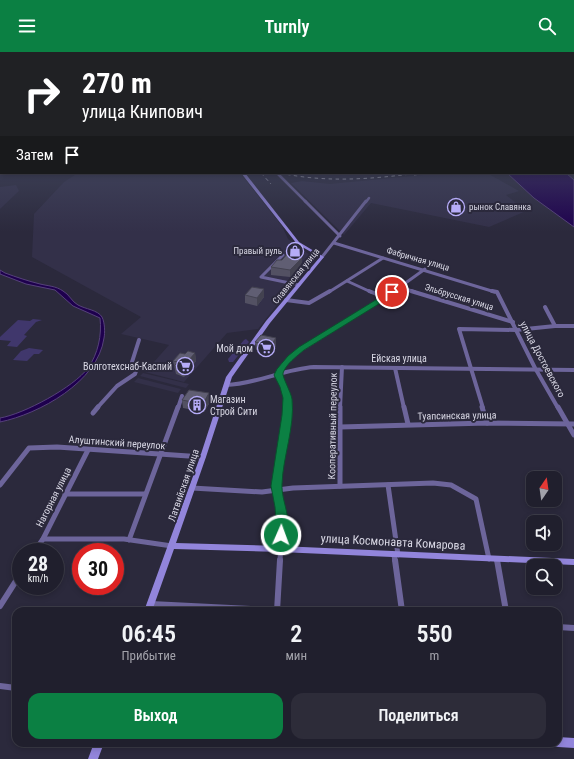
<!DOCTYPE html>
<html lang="ru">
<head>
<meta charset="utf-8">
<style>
  :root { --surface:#201f2d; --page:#2d2c39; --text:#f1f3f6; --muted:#a2a2aa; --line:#3d3d49; --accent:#0b8043 }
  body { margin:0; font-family:"Roboto Condensed",sans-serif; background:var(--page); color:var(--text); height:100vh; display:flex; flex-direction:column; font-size:15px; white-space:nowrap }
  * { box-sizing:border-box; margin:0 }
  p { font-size:13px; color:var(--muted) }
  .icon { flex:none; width:22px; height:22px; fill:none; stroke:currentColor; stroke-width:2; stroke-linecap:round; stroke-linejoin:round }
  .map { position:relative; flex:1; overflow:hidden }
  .drawer { position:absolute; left:12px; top:555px; width:550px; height:140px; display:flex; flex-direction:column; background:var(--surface); border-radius:12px; box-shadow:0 2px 6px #0003,0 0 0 1px var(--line) }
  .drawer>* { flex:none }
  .banner { position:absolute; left:0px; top:0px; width:574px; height:122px; box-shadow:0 2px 6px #0003,0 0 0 1px var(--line); background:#202124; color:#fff; overflow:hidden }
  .needle { width:26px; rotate:13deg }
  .buttons { position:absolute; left:526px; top:419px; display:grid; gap:8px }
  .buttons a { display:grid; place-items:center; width:36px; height:36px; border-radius:8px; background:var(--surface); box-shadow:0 2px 6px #0003,0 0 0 1px var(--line); font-size:20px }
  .speed { position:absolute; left:12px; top:491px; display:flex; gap:8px; font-size:20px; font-weight:700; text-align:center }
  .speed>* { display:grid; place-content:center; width:52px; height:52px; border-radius:50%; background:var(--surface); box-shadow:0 2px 6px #0003,0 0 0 1px var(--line); line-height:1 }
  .speed small { font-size:10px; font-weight:400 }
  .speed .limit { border:6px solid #d22; background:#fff; color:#111 }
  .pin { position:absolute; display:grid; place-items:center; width:34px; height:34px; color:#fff; margin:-17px; border:2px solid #fff; border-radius:50%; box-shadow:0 1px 4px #0007 }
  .me { position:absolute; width:44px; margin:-22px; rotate:2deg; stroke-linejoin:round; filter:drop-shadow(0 0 3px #0008) }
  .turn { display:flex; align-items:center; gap:14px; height:84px; padding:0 16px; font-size:18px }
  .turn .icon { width:52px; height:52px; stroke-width:2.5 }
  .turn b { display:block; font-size:28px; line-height:34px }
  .then { display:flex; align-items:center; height:38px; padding:0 16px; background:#0003; gap:8px; font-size:15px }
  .eta { display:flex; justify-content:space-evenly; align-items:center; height:68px; text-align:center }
  .eta b { font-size:24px; font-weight:600; line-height:28px }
  .button { display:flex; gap:8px; margin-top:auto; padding:8px 16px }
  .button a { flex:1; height:46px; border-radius:12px; background:var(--accent); color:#fff; font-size:16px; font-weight:600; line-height:46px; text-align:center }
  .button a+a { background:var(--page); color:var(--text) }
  header { display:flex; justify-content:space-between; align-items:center; height:52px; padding:0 16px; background:var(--accent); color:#fff; font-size:18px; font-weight:600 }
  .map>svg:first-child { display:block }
</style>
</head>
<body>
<header><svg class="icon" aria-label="menu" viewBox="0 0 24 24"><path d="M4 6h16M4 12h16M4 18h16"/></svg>Turnly<svg class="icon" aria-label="search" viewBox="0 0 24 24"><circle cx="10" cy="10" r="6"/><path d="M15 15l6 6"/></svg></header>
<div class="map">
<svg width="574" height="707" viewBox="0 0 574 707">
  <rect width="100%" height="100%" fill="#2b293c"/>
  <g fill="#333049">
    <polygon points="78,121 240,121 282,174 288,187 314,206 258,277 227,281 184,330 145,320 169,293 121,282 141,265 32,205 34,162 64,130"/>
    <polygon points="443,121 487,121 519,139 506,143 526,159 489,175 371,151 344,183 291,131 302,129 330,132"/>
    <polygon points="16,133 19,139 0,157 0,135"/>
    <polygon points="143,321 189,332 186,336 140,324"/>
    <polygon points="138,326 181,337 178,341 134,330"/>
  </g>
  <g fill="#40376c">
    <polygon points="33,267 42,268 36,270 24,283 27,284 17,295 7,294 11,289 0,288 0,285 18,268 30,269"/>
    <polygon points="246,287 249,290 233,310 229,310 228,307 244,288"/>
    <polygon points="29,296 43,298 39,302 34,302 27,309 13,308 21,299"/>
  </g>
  <g fill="#1e004e" stroke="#56417b">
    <polygon points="507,121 566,121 574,128 574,175 534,146"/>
    <path d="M0,218L5,221C16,225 28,229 40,232C48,234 56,234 63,239C69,242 72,250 78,253C85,257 98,258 102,265C105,271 105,281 104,286C98,330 39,362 0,370V366C24,362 74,335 88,316C98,302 102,283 100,266L73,254L55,238L26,232L0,222Z"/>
  </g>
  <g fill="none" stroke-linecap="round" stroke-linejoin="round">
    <g stroke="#6d659b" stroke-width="2.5">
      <polyline points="277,121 306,150"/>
      <polyline points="366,150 369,146"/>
    </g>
    <g stroke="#6d659b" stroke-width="3">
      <polyline points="305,149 340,184"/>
      <polyline points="334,191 495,240"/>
      <polyline points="283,203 261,225 299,233"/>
      <polyline points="322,205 366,149"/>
      <polyline points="347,229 371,240"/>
      <polyline points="400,235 415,240"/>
      <polyline points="329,240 383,206"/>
      <polyline points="393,240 425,217"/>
    </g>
    <g stroke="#6d659b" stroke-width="4">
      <polyline points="369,239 384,245"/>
      <polyline points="411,239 513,270"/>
      <polyline points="492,239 497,240 535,316 558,356"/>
      <polyline points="286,248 309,251 330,239"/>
      <polyline points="545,255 555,274"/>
      <polyline points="395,316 404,356"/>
      <path d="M226,333C257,332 284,317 314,315L574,318"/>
      <polyline points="97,356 117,334 135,322 136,319 132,310 139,288"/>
      <polyline points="178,356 182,344"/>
      <polyline points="287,356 287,346 279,323 283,313 302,297 394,239"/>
      <polyline points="340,356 342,315"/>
      <polyline points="483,356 459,277 516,278 555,274 574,274"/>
    </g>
    <g stroke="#6d659b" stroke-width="5">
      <polyline points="340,355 340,434"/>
      <polyline points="404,355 408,372"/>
      <polyline points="482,355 487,371"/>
      <polyline points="558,355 574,383"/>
      <polyline points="93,361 98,355"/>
      <polyline points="340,375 487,371 574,372"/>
      <polyline points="0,433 29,396 57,395 203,405"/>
      <polyline points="388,433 398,503"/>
      <polyline points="192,436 262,440 293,436 433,431 451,433 476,447 489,507"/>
      <polyline points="65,442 145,442"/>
      <polyline points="43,487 124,487 172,494"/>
      <polyline points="129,488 178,355"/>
      <polyline points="34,500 43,487 88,398"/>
      <polyline points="394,503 395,509"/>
      <polyline points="497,507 497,509"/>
      <polyline points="280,509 282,470 277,434 287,355"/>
    </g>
    <g stroke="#6d659b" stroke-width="6">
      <polyline points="395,508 402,559"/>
      <polyline points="497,508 506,559"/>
      <polyline points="151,552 288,559"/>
      <polyline points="0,554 21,521"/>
      <polyline points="277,559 280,508"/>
      <polyline points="558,575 574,576"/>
      <polyline points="0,634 16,636"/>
    </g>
    <g fill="#9285db" fill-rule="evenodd">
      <polygon points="241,121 245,121 299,190 324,205 270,271 232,325 206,405 176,491 280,494 574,507 574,513 280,500 174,497 152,559 144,559 200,405 226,325 266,269 320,205 297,192"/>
      <polygon points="558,685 574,686 574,696 558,695 554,694 553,691 558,691"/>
      <polygon points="94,691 104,691 98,707 88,707"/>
    </g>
    <g stroke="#a4a3b2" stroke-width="1" stroke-dasharray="3.5 3.5" stroke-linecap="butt">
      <polyline points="261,121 271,132"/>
      <path d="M280,121C327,131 372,127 419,121"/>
      <polyline points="414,123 429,121"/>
    </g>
  </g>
  <g fill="#535163">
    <polygon points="302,206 302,213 290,225 271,223 271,215"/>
    <polygon points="245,243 264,245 257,254 245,251"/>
    <polygon points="276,286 276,294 271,301 256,298 255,290"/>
    <polygon points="195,301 196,309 184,325 176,322 173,309 185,302"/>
    <polygon points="182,348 210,350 204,360 183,356"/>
  </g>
  <g fill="#434250">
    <polygon points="302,206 302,213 290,225 290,218"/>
    <polygon points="264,237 264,245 257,254 257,246"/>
    <polygon points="276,286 276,294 271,301 271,293"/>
    <polygon points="195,301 196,309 184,325 182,316"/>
    <polygon points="209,341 210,350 204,360 203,352"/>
  </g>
  <g fill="#605e73" stroke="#434250">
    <polygon points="294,200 302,206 290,218 271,215 277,208 282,208 288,201"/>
    <polygon points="252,235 264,237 257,246 245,243"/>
    <polygon points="261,283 276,286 271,293 255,290"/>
    <polygon points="188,299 195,301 182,316 174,314 178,310 173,309 180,301 185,302"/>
    <polygon points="189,338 209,341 203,352 182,348"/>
  </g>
  <linearGradient id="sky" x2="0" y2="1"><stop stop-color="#181721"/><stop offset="0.45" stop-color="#444961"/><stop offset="1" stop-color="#444961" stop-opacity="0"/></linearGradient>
  <rect width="574" height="180" fill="url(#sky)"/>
  <path fill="#0b8043" stroke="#07532c" d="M392,238L396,240L395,242L304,298C297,304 286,312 283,321C282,325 291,340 292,347C295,375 283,404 282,432C281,450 294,469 285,487L281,488L277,487L275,483L276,470L275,455L271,434L282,363L283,346L280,335L274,323L277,317L288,304L299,295Z"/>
  <defs>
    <g id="shop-ring" transform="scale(0.9)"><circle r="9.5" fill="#2b293c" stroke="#b6acf8" stroke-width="1.5"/><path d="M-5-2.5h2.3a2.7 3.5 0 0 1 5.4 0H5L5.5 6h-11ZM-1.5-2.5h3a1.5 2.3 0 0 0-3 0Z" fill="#b6acf8"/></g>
    <g id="supermarket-ring" transform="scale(0.9)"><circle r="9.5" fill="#2b293c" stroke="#b6acf8" stroke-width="1.5"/><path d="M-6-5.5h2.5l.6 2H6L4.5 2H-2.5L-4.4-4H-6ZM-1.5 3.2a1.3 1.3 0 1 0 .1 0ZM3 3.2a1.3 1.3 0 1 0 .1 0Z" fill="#b6acf8"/></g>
    <g id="building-ring" transform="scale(0.9)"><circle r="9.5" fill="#2b293c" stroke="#b6acf8" stroke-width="1.5"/><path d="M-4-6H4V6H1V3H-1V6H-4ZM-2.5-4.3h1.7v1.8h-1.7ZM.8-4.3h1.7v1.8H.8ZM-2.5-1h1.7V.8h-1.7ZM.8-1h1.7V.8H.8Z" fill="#b6acf8"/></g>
  </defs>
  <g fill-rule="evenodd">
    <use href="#shop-ring" x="456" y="155"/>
    <use href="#shop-ring" x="295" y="199"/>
    <use href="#supermarket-ring" x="266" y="296"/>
    <use href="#supermarket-ring" x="185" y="314"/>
    <use href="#building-ring" x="197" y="353"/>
  </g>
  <g text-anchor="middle" stroke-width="4" stroke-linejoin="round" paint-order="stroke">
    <g font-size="9" fill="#d9d8e5" stroke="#2b293c" text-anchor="start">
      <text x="469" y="158">рынок Славянка</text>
      <text x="282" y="202" text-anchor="end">Правый руль</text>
    </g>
    <g font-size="9" fill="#d9d8e5" stroke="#2b293c">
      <text transform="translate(418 207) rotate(16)" y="3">Фабричная улица</text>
      <text transform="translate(296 224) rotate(-51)" y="3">Славянская улица</text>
      <text transform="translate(459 245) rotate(17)" y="3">Эльбрусская улица</text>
    </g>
    <g font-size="10" fill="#d9d8e5" stroke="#2b293c" text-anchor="end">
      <text x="253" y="300">Мой дом</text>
      <text x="172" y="318">Волготехснаб-Каспий</text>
      <text x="210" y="351" text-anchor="start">Магазин<tspan x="210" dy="12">Строй Сити</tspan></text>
    </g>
    <g font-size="10" fill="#d9d8e5" stroke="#2b293c">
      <text x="399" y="310">Ейская улица</text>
      <text transform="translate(543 307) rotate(62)" y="4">улица Достоевского</text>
      <text transform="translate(457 363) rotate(-1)" y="4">Туапсинская улица</text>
      <text transform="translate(332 374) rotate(-89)" y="4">Кооперативный переулок</text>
      <text transform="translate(117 390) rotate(4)" y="4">Алуштинский переулок</text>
      <text transform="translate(183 433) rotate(-71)" y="4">Латвийская улица</text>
      <text transform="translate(53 445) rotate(-63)" y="4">Нагорная улица</text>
    </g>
    <g font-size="12" fill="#d9d8e5" stroke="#2b293c">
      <text transform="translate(393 490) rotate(3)" y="4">улица Космонавта Комарова</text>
    </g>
  </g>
</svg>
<div class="buttons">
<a><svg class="needle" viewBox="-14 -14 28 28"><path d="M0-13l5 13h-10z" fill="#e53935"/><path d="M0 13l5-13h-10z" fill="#a2a2aa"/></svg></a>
<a><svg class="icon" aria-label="sound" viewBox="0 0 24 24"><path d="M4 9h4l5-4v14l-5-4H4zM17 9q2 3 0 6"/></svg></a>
<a><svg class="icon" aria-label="search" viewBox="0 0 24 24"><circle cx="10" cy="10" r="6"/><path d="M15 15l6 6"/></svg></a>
</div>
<div class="speed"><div>28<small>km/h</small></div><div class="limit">30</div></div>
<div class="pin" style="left:392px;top:240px;background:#d93025"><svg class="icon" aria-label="arrive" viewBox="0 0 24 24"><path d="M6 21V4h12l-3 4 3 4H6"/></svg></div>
<svg class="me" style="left:281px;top:483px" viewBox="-20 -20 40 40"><circle r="17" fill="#0b8043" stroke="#fff" stroke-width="3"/><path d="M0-11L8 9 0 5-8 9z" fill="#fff"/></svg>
<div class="banner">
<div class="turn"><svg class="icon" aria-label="right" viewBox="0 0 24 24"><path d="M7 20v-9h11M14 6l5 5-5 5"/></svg><div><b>270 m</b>улица Книпович</div></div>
<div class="then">Затем<svg class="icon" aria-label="arrive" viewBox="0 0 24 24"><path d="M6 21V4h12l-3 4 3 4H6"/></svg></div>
</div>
<section class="drawer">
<div class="eta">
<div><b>06:45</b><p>Прибытие</p></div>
<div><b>2</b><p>мин</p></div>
<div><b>550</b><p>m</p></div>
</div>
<div class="button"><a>Выход</a><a>Поделиться</a></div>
</section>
</div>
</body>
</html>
